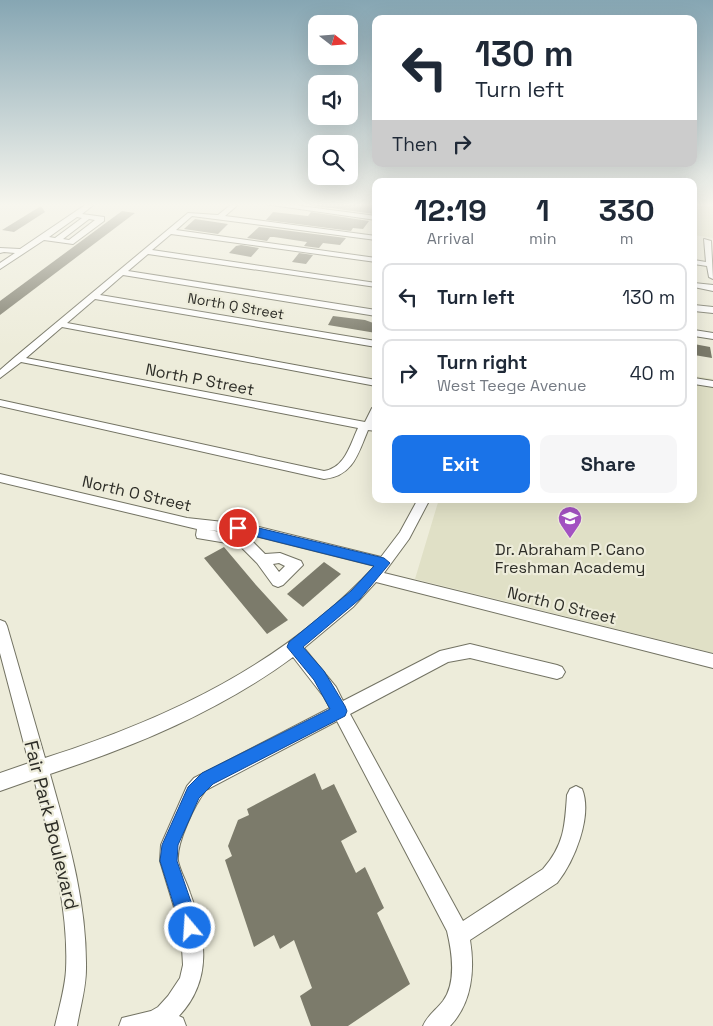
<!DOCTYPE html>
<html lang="en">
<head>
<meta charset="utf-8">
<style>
  :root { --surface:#fff; --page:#f6f6f7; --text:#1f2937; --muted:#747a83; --line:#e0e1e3; --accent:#1a73e8 }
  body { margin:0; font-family:"Space Grotesk",sans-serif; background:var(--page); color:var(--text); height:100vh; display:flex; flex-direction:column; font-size:19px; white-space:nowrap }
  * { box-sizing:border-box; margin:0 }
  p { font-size:16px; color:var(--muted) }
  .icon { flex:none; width:28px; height:28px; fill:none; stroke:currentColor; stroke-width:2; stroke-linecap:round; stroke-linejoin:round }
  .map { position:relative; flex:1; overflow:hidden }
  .sheet { position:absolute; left:372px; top:178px; width:325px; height:325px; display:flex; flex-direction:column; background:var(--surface); border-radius:10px; box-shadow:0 5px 20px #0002 }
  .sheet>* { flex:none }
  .guide { position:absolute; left:372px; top:15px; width:325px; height:152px; border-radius:10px; box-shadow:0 5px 20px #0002; background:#fff; color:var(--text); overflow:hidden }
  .needle { width:32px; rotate:107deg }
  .buttons { position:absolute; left:308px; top:15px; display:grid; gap:10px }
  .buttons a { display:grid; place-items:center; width:50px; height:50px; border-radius:10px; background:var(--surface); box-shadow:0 5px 20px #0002; font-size:25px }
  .pin { position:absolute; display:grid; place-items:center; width:42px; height:42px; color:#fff; margin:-21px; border:2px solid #fff; border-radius:50%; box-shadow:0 1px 5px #0007 }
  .me { position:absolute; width:55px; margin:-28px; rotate:342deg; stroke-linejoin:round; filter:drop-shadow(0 0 4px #0008) }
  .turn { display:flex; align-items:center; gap:18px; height:105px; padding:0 20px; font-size:22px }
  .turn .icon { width:65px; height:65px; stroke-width:2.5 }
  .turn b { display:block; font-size:35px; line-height:42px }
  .then { display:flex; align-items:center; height:48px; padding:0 20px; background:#0003; gap:10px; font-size:19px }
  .eta { display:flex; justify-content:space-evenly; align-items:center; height:85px; text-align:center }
  .eta b { font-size:30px; font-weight:800; line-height:35px }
  .cta { display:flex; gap:10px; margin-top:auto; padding:10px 20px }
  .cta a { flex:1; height:58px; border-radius:10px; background:var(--accent); color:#fff; font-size:20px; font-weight:800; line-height:58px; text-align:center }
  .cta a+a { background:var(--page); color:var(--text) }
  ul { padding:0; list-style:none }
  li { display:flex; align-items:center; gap:15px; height:68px; margin:0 10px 8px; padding:0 10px; border:2px solid var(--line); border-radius:10px }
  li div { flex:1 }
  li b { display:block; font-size:19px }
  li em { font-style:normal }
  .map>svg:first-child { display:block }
</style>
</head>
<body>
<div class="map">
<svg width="713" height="1026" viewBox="0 0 713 1026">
  <rect width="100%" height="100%" fill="#edecda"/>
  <g fill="#e0e0c6">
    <polygon points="694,203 713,203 713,238 694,235"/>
    <polygon points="694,376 713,379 713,653 415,579 439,499 694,499"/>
  </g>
  <g fill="#7c7b6b">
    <polygon points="319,203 376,205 376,211 374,214 316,206"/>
    <polygon points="41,206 45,212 14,232 2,230"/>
    <polygon points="122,211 135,213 0,315 0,301"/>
    <polygon points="273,212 308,216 311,212 369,221 363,229 353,228 351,231 266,220"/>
    <polygon points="195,219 228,224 218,234 184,229"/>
    <polygon points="259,227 346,238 340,245 323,243 319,248 304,246 307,242 274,237 270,237 267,241 247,238"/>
    <polygon points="241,245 259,248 251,257 229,253 236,246"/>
    <polygon points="299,253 313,255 306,264 292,262"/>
    <polygon points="333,316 365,320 376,324 376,333 328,325"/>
    <polygon points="694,344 710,347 712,358 694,355"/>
    <polygon points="224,547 256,585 288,620 267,634 204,558"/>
    <polygon points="324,562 341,574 303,607 287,594"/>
    <polygon points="315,773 322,790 334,784 357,832 341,841 356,873 365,867 384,908 377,913 410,984 348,1026 311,1026 300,996 312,988 294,940 280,949 274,935 254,947 225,860 232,856 228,846 238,820 249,815 247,809"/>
  </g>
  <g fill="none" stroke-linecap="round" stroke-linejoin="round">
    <g stroke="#737363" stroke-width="2">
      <g id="minor">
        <path d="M88,203H96L82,214L104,217V221L73,244L44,240L0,269V263L15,253L4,252L0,253V248L20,249ZM77,217L82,218L55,238L49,237ZM89,219L95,220L69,240L63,239Z"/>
        <path d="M233,203H240L225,216L376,236V240L192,216L176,230L376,258V262L171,234L152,250L376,283V287L148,254L128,271L376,310V316L123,275L100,295L376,341V347L95,299L67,323L376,380V386L62,327L26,358L365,422L372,408L376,407V431L368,430C358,454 353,476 324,479L0,406V400L324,471C345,468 350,445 358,428L21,362L0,378V370L15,357L188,213L218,215Z"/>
        <polygon points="258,203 278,203 376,216 376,220"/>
        <polygon points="704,239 711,241 713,279 709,277 707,266 694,264 694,260 706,262"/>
        <polygon points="694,283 713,285 713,291 694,287"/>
        <polygon points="694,305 713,307 713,313 694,311"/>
        <polygon points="694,330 713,333 713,339 694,336"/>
        <polygon points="694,378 713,381 713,387 694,384"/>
        <path d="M0,474L187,518L251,525L381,557L400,532L418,499H430L409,539L384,573L713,654V668L376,582L353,607L304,648L336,687L343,701L440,651L470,644L557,665L562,667L565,672L562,677L557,679L470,658L448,662L350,714L463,921L543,869C564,845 565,826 567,795L570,789L576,786L582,789C593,816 574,862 557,883L470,940C475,970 472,1003 450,1026H423C427,1016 436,1010 443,1001C457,982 452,952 447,931L337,721L206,790C195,804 176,843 178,861C180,871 187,883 190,893C206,936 213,980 179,1016L183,1018L186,1026H119L122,1018L151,1011L158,1007L168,996L180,978L183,965L181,930L160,861L161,845L187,786L194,778L330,708L324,697L293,657C220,711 135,746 50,774C68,838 87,902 86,969C86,988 80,1008 77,1026H55C59,1008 65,988 66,970C69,905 50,841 34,779L0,791V773L29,763L0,653V620L5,622L7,626L45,758C170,718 284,664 375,566L251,535L209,530L248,537L265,554L280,553L301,561L303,565L283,585L278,587L273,585L257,563L239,545L197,538L196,535L197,529L0,482ZM279,563L285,566L279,572L273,564Z"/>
      </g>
    </g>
    <use href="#minor" fill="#fff" fill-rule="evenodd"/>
  </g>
  <linearGradient id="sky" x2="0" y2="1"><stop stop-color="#86a6b3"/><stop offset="0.59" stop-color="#f7f6ee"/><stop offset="1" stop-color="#f7f6ee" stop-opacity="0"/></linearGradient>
  <rect width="713" height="347" fill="url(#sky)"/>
  <polygon fill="#1a73e8" stroke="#114b97" points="238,523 384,558 390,563 360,599 303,647 324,671 345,706 347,711 345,716 213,784 199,798 178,845 177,861 200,928 197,934 190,937 184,934 181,928 160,861 162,845 188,787 202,773 330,709 314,680 287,647 289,642 351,591 374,566 234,531 234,525"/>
  <defs>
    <g id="school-pin" transform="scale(1.25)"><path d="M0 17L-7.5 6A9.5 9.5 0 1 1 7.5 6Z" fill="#a352c2" stroke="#edecda"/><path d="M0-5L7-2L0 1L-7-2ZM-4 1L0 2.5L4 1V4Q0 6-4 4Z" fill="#fff"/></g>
  </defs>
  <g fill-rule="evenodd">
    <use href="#school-pin" x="570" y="518"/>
  </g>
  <g text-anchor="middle" stroke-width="4.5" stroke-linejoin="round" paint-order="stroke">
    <g font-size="14" fill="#2d2d27" stroke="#edecda">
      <text transform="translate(236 306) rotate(10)" y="5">North Q Street</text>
    </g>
    <g font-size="16" fill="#2d2d27" stroke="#edecda">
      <text transform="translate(200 379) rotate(11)" y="6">North P Street</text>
      <text transform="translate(137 493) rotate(13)" y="6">North O Street</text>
      <text transform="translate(562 605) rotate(14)" y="6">North O Street</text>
    </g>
    <g font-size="16" fill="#2d2d27" stroke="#edecda">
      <text x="570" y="555">Dr. Abraham P. Cano<tspan x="570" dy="18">Freshman Academy</tspan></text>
    </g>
    <g font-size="19" fill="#2d2d27" stroke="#edecda">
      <text transform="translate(52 825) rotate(76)" y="7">Fair Park Boulevard</text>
    </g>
  </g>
</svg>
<div class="buttons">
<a><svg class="needle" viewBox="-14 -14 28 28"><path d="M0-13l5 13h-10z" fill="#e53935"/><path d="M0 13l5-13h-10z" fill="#747a83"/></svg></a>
<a><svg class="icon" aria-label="sound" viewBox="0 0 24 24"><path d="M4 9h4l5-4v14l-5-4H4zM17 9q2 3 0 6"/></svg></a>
<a><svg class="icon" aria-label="search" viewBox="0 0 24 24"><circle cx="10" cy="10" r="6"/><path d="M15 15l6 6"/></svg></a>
</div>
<div class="pin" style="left:238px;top:528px;background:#d93025"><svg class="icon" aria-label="arrive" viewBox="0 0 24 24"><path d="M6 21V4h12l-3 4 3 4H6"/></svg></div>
<svg class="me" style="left:190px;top:928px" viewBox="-20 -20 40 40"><circle r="17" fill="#1a73e8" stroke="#fff" stroke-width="3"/><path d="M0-11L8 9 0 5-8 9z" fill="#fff"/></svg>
<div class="guide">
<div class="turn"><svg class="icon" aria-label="left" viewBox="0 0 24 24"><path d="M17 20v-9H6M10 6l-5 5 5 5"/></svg><div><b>130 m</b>Turn left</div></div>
<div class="then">Then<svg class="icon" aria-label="right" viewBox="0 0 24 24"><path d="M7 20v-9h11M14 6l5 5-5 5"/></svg></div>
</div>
<section class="sheet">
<div class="eta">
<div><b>12:19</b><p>Arrival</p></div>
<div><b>1</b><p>min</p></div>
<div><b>330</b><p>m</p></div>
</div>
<ul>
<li><svg class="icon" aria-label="left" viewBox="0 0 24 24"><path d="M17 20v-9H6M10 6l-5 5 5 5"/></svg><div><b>Turn left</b></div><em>130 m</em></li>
<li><svg class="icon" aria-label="right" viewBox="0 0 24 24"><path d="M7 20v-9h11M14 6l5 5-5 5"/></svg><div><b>Turn right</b><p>West Teege Avenue</p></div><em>40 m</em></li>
</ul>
<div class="cta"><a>Exit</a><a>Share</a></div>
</section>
</div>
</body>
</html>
